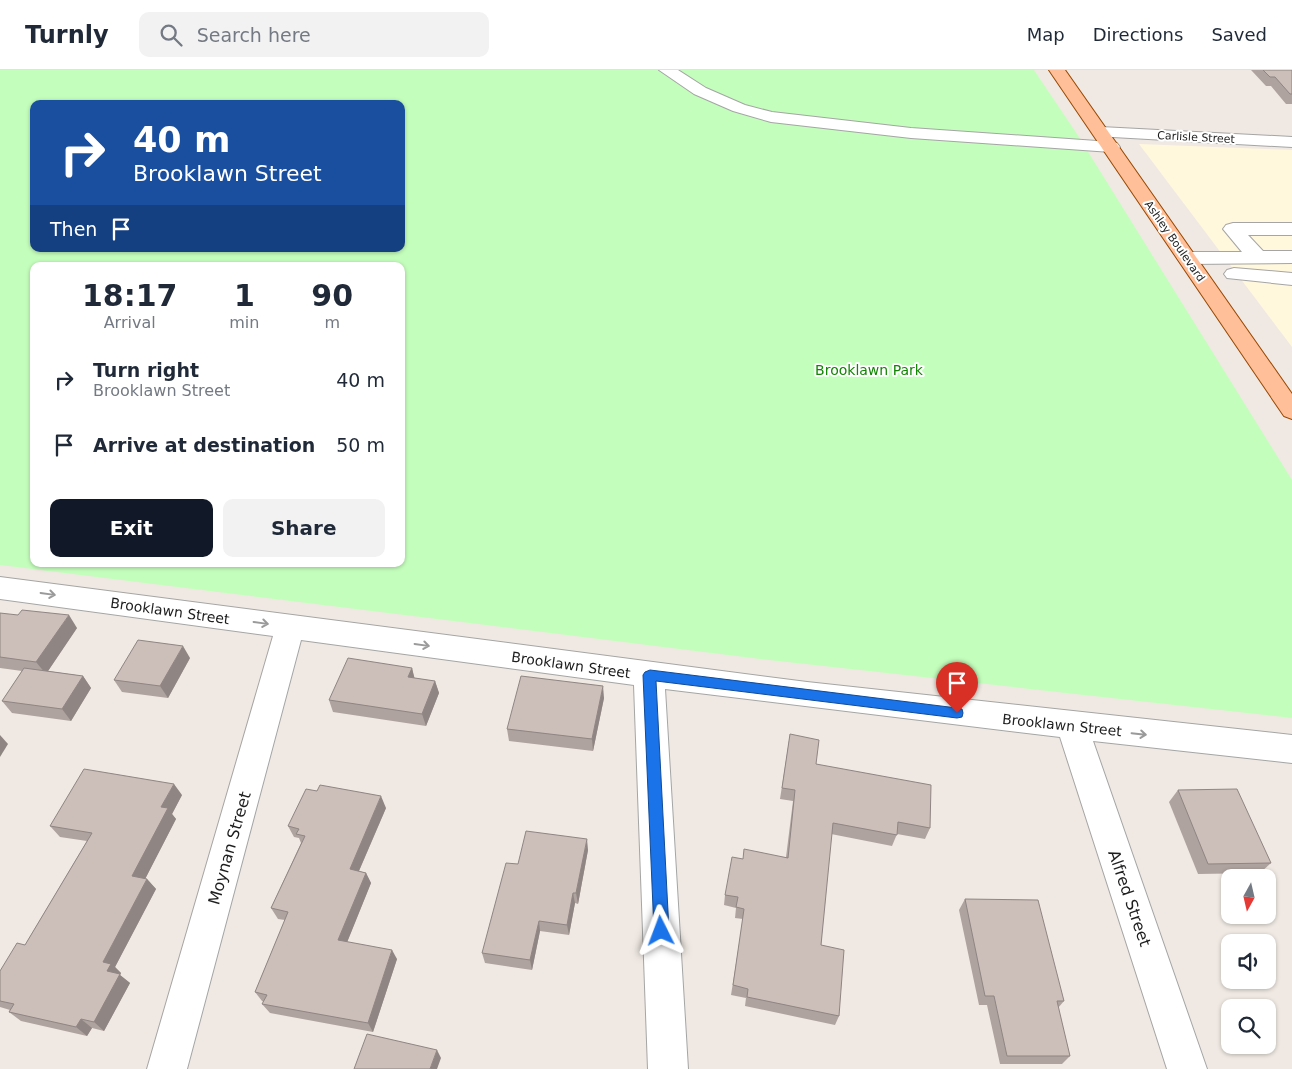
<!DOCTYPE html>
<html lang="en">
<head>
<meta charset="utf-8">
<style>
  :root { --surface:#fff; --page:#f2f2f3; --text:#1f2937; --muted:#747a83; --line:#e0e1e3; --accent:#111827 }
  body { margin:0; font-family:"DejaVu Sans",sans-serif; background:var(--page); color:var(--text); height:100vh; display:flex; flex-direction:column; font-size:19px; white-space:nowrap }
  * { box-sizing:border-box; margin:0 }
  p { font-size:16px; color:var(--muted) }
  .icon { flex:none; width:28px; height:28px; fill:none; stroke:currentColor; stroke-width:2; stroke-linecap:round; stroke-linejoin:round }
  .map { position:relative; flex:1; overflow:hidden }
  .side { position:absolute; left:30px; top:192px; width:375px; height:305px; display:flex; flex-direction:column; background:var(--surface); border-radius:10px; box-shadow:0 1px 4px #0004 }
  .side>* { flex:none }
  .hud { position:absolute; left:30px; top:30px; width:375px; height:152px; border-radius:10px; box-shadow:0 1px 4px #0004; background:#1a4fa0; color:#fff; overflow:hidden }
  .needle { width:32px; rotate:188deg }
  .fabs { position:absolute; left:1221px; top:799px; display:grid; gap:10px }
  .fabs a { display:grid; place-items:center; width:55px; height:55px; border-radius:10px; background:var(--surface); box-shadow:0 1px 4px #0004; font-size:25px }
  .pin { position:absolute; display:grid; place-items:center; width:42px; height:42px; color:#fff; margin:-51px -21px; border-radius:50% 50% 50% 0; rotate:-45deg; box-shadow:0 0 5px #0007 }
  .pin .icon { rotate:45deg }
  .me { position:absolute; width:55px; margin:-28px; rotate:357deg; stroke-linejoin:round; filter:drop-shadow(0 0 4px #0008) }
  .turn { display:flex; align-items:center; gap:18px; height:105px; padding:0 20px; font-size:22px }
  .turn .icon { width:65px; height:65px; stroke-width:2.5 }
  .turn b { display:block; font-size:35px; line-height:42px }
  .then { display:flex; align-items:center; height:48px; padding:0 20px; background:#0003; gap:10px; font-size:19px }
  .eta { display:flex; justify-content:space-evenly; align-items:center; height:85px; text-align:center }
  .eta b { font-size:30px; font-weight:700; line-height:35px }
  .cta { display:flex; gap:10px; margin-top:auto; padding:10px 20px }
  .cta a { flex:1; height:58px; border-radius:10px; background:var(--accent); color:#fff; font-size:20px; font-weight:700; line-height:58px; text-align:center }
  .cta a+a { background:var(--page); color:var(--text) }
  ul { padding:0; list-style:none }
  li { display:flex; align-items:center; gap:15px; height:65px; padding:0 20px }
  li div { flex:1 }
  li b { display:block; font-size:19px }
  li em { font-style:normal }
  header { display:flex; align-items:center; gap:30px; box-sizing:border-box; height:70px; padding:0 25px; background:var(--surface); border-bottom:1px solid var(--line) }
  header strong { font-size:24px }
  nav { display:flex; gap:28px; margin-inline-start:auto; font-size:18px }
  .search { width:350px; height:45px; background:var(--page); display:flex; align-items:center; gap:12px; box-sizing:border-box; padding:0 18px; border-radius:10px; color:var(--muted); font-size:19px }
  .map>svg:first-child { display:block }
</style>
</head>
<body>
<header>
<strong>Turnly</strong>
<div class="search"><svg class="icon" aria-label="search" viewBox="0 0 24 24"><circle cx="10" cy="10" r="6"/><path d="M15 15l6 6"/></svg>Search here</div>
<nav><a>Map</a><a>Directions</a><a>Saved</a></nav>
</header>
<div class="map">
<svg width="1292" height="999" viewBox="0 0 1292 999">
  <rect width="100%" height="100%" fill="#f0e9e3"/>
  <polygon fill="#fff8dd" points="1139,74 1292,80 1292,277"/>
  <path fill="#c4febc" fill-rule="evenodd" d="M0,0H1034L1077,64L1292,410V648L760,589L0,495ZM34,34H401V179H34ZM34,196H401V494H34Z"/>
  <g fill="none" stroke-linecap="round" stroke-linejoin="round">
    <g stroke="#a5a5a5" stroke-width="2">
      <g id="minor">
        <polygon points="659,0 678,0 706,18 745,35 772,42 911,58 1111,72 1117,73 1120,77 1117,81 1111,82 911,68 771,52 733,41 694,24"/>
        <polygon points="1101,57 1292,67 1292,77 1095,66 1093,62 1095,58"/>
        <polygon points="1233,153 1292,153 1292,165 1248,165 1263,181 1292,181 1292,193 1187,194 1180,192 1177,188 1180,184 1187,182 1242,182 1223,159 1226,155"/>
        <polygon points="1234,198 1292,203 1292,215 1227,208 1224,204 1227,200"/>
        <polygon points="0,507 807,612 1292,665 1292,693 1093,671 1207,999 1167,999 1060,667 665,619 688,999 648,999 634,615 301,570 187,999 147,999 273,566 0,529"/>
      </g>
    </g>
    <g stroke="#984800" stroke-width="2">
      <polygon id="major" points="1049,0 1065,0 1292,324 1292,349 1284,346"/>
    </g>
    <use href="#minor" fill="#fff" fill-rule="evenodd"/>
    <use href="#major" fill="#ffbf99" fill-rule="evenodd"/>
  </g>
  <g fill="#afa39f">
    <polygon points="1251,0 1292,0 1292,34 1286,34 1271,16 1266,16"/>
    <polygon points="0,543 77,558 48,601 83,606 91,618 71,651 12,643 2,631 22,601 0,598"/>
    <polygon points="190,588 168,628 122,622 114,610"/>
    <polygon points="412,598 414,608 435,611 439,623 426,656 333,642 329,630"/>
    <polygon points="604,628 593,681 509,671 507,659"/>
    <polygon points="790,664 816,694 930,758 925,769 897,764 892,776 831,764 821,875 839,946 835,955 745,936 746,928 731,925 743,849 735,848 736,838 724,835 725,825 743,789 786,787 793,731 780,729"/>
    <polygon points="1178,720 1271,793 1260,803 1198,804 1169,732"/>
    <polygon points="182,725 172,744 176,749 145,809 147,809 156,819 115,897 121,903 120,905 130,913 104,961 92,958 87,966 21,951 9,942 10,940 0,937 0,901 25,875 87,771 60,767 50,756"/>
    <polygon points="386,738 359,801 366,803 371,813 347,872 397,889 373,962 270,943 262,934 264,932 262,931 255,922 285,850 278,849 271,838 301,773 299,768 294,767 288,756"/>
    <polygon points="588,780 578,834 575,833 569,865 540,861 532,900 485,893 482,883 518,794"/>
    <polygon points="965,829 1064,931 1058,938 1070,986 1062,994 1000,994 987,935 979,935 959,840"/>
  </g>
  <g fill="#8f8582">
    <polygon points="69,545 77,558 46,604 36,592"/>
    <polygon points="183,576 190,588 168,628 160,616"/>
    <polygon points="412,598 415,610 408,607"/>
    <polygon points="83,606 91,618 71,651 62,639"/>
    <polygon points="435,611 439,623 426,656 422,644"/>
    <polygon points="603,616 604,628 593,681 592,669"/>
    <polygon points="0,665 8,674 0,687"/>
    <polygon points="174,714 182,725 172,744 176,749 141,817 132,806 161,737"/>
    <polygon points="381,726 386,738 355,810 350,799"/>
    <polygon points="587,769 588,780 578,834 576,823"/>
    <polygon points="366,803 371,813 344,880 338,870"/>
    <polygon points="147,809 156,819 115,897 121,903 120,905 130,913 104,961 94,952 107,901 103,892"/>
    <polygon points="573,823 575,833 569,865 567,855"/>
    <polygon points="539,851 540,861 532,900 530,890"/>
    <polygon points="392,880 397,889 373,962 368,953"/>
    <polygon points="81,949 92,958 87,966 76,957"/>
    <polygon points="437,980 441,988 437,999 430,999"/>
  </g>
  <g fill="#ccbeb9" stroke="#8f8582">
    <polygon points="1263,0 1292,0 1292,24 1290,24 1275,7 1270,7"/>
    <polygon points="22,540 69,545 36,592 0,587 0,543 18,545"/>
    <polygon points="138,570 183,576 160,616 114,610"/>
    <polygon points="348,588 412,598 408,607 435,611 422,644 329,630"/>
    <polygon points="24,598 83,606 62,639 2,631"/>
    <polygon points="521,606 603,616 592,669 507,659"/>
    <polygon points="790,664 819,670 816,694 931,715 930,758 898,752 897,765 833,753 821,875 844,880 839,946 747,927 748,919 733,915 744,839 736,837 738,827 725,825 732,787 743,789 744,779 788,788 795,720 782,718"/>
    <polygon points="84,699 174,714 161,737 168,738 132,806 147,809 103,892 111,894 107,901 120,904 94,952 81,949 76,957 9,942 14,934 0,931 0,901 17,873 25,875 92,763 50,756"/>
    <polygon points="320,715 381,726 350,799 366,803 338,870 392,880 368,953 262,934 267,925 255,922 288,842 271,838 305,766 296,764 299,759 288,756 306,719 317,721"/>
    <polygon points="1237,719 1271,793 1208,794 1178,720"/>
    <polygon points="526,761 587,769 576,823 573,823 567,855 539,851 530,890 482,883 506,793 518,794"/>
    <polygon points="965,829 1038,830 1064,931 1057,931 1070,986 1007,986 994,926 985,926"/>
    <polygon points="367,964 437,980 430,999 354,999"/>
  </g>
  <defs><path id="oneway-shaft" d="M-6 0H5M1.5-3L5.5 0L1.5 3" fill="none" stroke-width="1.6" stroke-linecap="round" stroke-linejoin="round" transform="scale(1.25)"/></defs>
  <g stroke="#9a9a9a">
    <use href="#oneway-shaft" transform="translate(48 524) rotate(8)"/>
    <use href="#oneway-shaft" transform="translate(261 553) rotate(8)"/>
    <use href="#oneway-shaft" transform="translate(422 575) rotate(8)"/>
    <use href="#oneway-shaft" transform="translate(1139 664) rotate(6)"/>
  </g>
  <polygon fill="#1a73e8" stroke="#114b97" points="650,600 957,638 962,639 963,643 962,647 957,648 656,611 669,861 667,866 661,869 656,866 654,861 643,605 645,602"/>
  <g text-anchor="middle" stroke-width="4" stroke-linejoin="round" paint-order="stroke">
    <g font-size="11" fill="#1e1e1e" stroke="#fff">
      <text transform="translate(1196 67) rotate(3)" y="4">Carlisle Street</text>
      <text transform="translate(1175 171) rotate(55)" y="4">Ashley Boulevard</text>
    </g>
    <g font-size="14" fill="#118503" stroke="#fff">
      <text x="869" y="305">Brooklawn Park</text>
    </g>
    <g font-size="14" fill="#1e1e1e" stroke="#fff">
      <text transform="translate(170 541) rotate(8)" y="5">Brooklawn Street</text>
      <text transform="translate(571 595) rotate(8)" y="5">Brooklawn Street</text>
      <text transform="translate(1062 655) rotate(6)" y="5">Brooklawn Street</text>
    </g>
    <g font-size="16" fill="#1e1e1e" stroke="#fff">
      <text transform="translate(229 778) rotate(-74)" y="6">Moynan Street</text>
      <text transform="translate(1130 828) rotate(71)" y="6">Alfred Street</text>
    </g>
  </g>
</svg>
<div class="fabs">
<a><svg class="needle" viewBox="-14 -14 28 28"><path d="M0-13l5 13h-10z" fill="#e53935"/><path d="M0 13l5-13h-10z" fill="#747a83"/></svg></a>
<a><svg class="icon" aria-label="sound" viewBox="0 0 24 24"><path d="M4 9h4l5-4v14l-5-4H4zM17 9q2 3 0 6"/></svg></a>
<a><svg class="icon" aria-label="search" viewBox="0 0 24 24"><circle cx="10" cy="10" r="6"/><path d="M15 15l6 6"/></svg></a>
</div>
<div class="pin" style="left:957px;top:643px;background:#d93025"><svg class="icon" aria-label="arrive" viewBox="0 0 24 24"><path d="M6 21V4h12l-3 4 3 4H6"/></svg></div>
<svg class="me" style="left:661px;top:861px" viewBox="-20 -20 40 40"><path d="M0-17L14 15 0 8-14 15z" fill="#1a73e8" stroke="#fff" stroke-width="4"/></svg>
<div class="hud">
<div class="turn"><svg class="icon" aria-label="right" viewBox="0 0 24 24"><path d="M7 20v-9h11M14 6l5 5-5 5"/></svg><div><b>40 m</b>Brooklawn Street</div></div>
<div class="then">Then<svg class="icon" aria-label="arrive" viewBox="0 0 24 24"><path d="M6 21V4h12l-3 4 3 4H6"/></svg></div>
</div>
<section class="side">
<div class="eta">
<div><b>18:17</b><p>Arrival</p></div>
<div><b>1</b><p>min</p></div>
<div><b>90</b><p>m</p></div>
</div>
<ul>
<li><svg class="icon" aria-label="right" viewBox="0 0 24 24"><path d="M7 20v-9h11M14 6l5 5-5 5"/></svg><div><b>Turn right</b><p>Brooklawn Street</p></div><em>40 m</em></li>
<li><svg class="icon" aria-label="arrive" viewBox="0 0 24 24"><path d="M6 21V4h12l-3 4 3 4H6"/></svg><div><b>Arrive at destination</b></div><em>50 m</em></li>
</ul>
<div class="cta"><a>Exit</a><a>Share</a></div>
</section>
</div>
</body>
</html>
